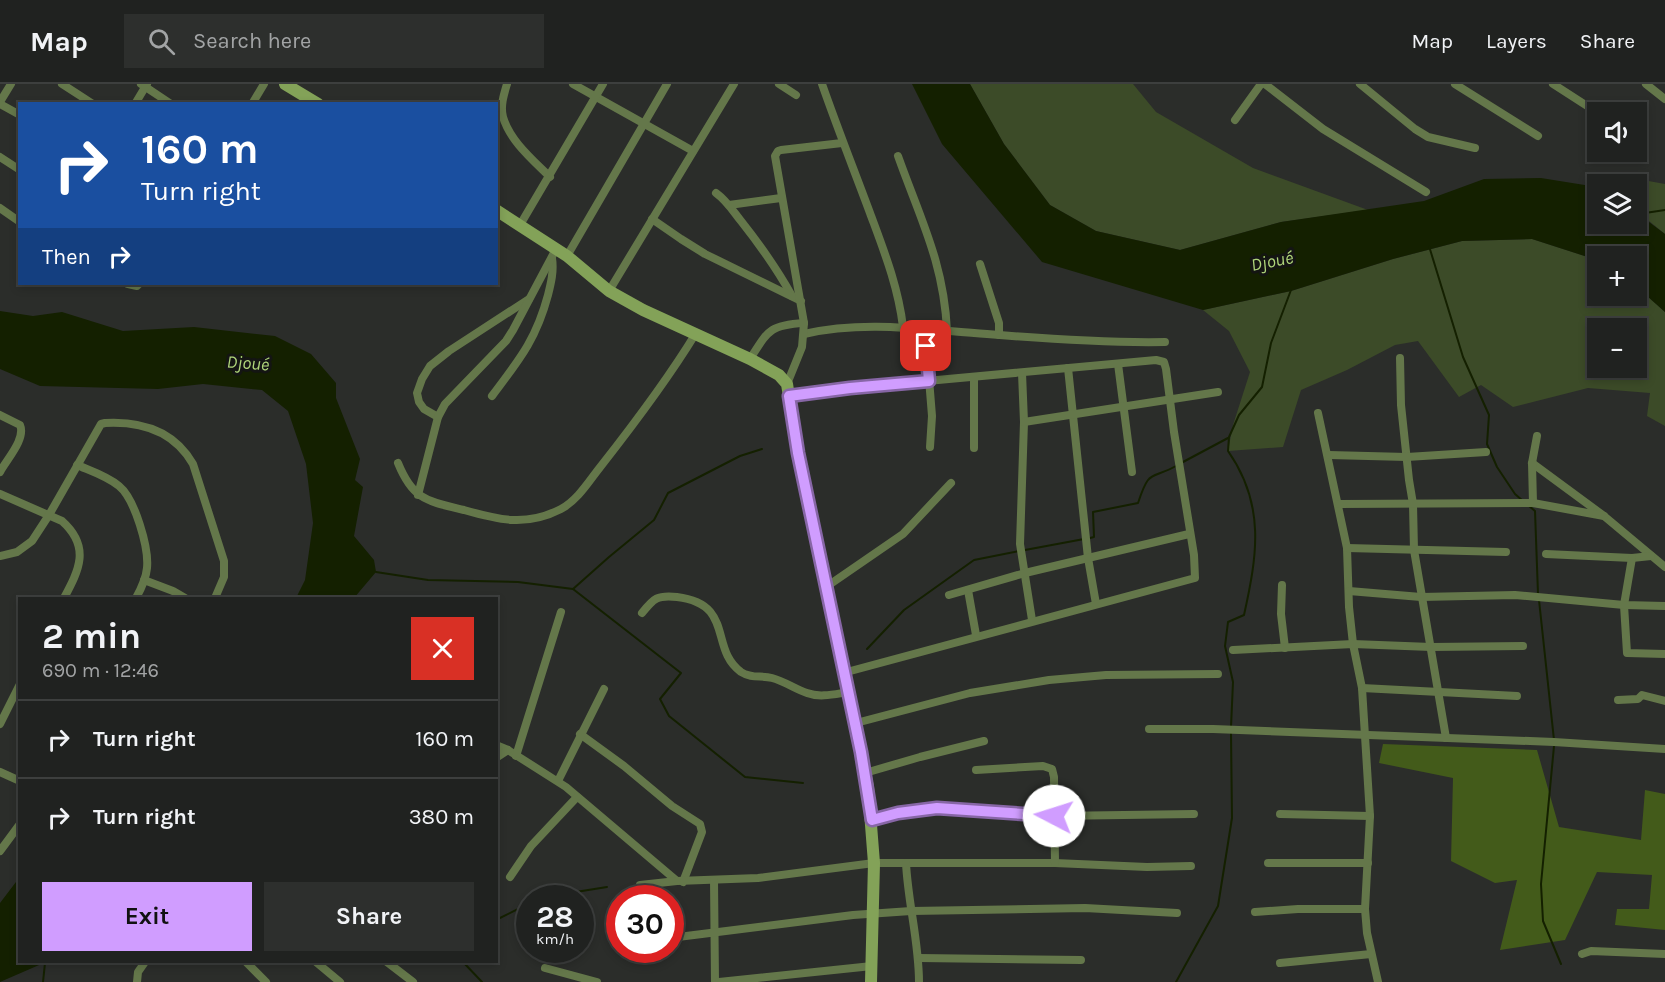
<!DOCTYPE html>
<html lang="en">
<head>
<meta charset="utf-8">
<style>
  :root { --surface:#202220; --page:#2d2f2d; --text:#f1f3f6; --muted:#a2a4a5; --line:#3d3f3e; --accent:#d09dff }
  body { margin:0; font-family:Karla,sans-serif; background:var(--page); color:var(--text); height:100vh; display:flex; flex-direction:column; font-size:22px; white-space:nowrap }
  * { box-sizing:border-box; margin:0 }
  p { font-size:20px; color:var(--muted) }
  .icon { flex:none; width:33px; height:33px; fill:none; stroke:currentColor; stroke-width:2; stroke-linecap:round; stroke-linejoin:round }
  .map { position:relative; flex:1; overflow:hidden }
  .sheet { position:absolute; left:18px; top:513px; width:480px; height:366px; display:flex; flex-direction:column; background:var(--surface); border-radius:0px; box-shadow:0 3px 9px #0003,0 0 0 2px var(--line) }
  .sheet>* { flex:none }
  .banner { position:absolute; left:18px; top:18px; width:480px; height:183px; border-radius:0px; box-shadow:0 3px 9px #0003,0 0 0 2px var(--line); background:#1a4fa0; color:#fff; overflow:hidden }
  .buttons { position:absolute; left:1587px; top:18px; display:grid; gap:12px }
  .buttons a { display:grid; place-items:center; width:60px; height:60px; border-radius:0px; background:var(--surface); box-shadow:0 3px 9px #0003,0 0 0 2px var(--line); font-size:30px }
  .speed { position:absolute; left:516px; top:801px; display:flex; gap:12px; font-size:30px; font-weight:700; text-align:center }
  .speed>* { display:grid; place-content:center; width:78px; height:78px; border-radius:50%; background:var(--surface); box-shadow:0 3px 9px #0003,0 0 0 2px var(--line); line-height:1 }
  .speed small { font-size:15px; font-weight:400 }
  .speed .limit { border:9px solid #d22; background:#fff; color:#111 }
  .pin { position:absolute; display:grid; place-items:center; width:51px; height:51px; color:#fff; margin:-26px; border-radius:12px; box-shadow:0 3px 9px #0006 }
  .me { position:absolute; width:66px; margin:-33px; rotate:275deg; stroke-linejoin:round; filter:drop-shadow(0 0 4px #0008) }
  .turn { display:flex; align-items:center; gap:21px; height:126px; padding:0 24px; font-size:27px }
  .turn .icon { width:78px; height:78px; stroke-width:2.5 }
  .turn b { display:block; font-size:42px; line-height:51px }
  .then { display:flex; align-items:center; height:57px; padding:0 24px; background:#0003; gap:12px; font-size:22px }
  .round { display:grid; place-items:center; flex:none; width:63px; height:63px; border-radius:0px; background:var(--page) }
  .headline { display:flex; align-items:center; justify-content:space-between; height:102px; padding:0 24px }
  h1 { font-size:36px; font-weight:700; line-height:45px }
  .cta { display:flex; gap:12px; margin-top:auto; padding:12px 24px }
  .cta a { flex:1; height:69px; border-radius:0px; background:var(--accent); color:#111; font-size:24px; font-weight:700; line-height:69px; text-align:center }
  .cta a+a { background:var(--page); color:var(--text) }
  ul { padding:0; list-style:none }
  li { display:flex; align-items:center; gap:18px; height:78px; padding:0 24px; border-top:2px solid var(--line) }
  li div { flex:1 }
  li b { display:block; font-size:22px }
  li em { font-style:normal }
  header { display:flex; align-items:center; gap:36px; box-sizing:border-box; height:84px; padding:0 30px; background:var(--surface); border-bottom:2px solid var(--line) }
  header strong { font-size:28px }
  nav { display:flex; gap:33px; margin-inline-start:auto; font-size:21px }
  .search { width:420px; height:54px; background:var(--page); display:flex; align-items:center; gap:15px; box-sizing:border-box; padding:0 21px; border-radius:0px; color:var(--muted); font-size:22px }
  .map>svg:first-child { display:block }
</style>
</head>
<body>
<header>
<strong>Map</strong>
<div class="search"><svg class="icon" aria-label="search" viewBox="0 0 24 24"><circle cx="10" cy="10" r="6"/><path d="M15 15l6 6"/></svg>Search here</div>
<nav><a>Map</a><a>Layers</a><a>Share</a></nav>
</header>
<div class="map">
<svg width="1665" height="898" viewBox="0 0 1665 898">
  <rect width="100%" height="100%" fill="#2b2d2a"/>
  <g fill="#3c4b28" fill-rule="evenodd">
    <polygon points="970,0 1133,0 1156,28 1253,84 1368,126 1281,138 1180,166 1096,147 1050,121 1004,60"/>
    <polygon points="1610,90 1665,100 1665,150 1649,137 1646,128 1637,123 1636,100 1600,100"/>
    <path d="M1532,155L1597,176L1598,212H1636L1637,203L1665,228V342L1647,332L1650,309L1588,304L1513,323L1481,301L1459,313L1418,257L1395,261L1347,286L1301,306L1283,363L1228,367L1233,341L1250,288L1229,247L1203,226L1291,207L1393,175L1462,157ZM1598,244H1636V284H1598Z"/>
  </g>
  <polygon fill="#435b1a" points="1383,660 1537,666 1559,743 1641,756 1645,706 1665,710 1665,846 1615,841 1617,825 1649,825 1652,791 1597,788 1565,856 1500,866 1517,796 1495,799 1451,777 1453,694 1379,679"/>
  <g fill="#142000">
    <polygon points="912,0 970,0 1004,60 1050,121 1096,147 1180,166 1281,138 1424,117 1484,95 1541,94 1597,103 1598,140 1636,140 1637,123 1646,128 1649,138 1665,150 1665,228 1637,203 1636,172 1598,172 1597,176 1532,155 1462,157 1393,175 1291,207 1203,226 1042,178 942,60"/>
    <polygon points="0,227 33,232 62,228 123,247 194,243 275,252 311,270 336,299 336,314 360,375 355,396 363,403 354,452 374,476 376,488 354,514 296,514 305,496 313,439 306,380 288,327 262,306 203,300 158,305 40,302 0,285"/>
    <polygon points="19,794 20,878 46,878 0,898 0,819"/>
  </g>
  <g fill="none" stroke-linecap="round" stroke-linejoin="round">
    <g stroke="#142000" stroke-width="2">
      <polyline points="1645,129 1665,126"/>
      <polyline points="1429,162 1463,273 1489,331 1487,360 1497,383 1515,410 1523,417"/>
      <polyline points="1183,378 1228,354"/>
      <polyline points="1529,422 1535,427 1538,510"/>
      <path d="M1090,454L1094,453L1093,428L1138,419C1150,383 1150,397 1178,381"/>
      <polyline points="1025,466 1084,455"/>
      <polyline points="376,488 428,496 518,498 573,505 681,589 660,615 669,632 745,693 803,699"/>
      <polyline points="573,505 609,473 654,436 668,409 740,372 762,365"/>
      <polyline points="1539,516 1554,656"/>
      <polyline points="867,565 904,526 974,476 1019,467"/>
      <path d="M1231,643L1233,598L1225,562L1228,538L1244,531C1257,472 1266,421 1228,367L1229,353L1239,331L1262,303L1271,259L1291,206"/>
      <polyline points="1554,662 1541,800 1543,837 1561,880"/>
      <polyline points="538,814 607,803"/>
      <polyline points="496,836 530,819"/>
      <polyline points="463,878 482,898"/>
      <polyline points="43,898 45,879"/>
      <polyline points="1176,898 1218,822 1232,734 1231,649"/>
    </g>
    <g stroke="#64774a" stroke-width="8">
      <polyline points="62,0 93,20"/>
      <polyline points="141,0 171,20"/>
      <path d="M507,0C504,10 500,22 503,33C510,57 533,76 550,93"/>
      <polyline points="573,0 693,67"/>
      <polyline points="779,0 796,11"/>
      <path d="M822,0C837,43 854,86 870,129C884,167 898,202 903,243"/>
      <polyline points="1265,0 1323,45 1426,108"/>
      <polyline points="1360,0 1415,45 1428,53 1475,64"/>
      <polyline points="1455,0 1538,52"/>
      <polyline points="1553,0 1598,29"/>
      <polyline points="1646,0 1665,15"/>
      <polyline points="0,18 11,0"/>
      <polyline points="0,20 20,31"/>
      <polyline points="135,20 147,0"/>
      <polyline points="252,20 264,0"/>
      <polyline points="1235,36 1261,0"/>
      <path d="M898,72C920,134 944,179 947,247"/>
      <polyline points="0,73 20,86"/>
      <path d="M716,109C727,117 733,127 741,137C760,161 777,185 792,212"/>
      <polyline points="729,121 781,114"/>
      <polyline points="0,124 20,138"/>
      <polyline points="652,135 681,155 705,170 801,217"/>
      <polyline points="520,141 603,0"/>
      <polyline points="567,172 667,0"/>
      <polyline points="980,180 999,239 999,251"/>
      <polyline points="128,200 137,202 139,200"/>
      <polyline points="609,207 734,0"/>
      <polyline points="925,245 932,332 930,363"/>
      <path d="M804,250C865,236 925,246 987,250C1046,255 1106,259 1165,258"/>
      <polyline points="1400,274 1401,321 1409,396 1413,420 1414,466 1446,654"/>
      <path d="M750,275C768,247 769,241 804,239"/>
      <polyline points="1118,280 1132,388"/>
      <polyline points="1068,284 1088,474 1096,520"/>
      <polyline points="1022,289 1024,338 1020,460 1032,536"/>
      <polyline points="974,293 974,364"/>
      <polyline points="787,300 802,263 804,239 775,72 778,67 781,66 842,59"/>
      <path d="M492,312C519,276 536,256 548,211C551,199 554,187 552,174"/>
      <polyline points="789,312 850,304 1156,276 1164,278 1166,285 1174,348 1194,471 1195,494 843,589"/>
      <polyline points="1318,329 1347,464 1349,523 1353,560 1362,604 1370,732 1365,825 1367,849 1378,898"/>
      <path d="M0,331L20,341C26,355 7,375 0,388"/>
      <polyline points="438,333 424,325 419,318 417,309 422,295 430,282 449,267 529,215"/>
      <polyline points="1024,338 1218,308"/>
      <polyline points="1329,371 1407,373 1486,368"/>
      <path d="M398,379C413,416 427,417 464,426C499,436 526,443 561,425C578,416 589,397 601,382C634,340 668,295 696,249"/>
      <polyline points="1532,379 1604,432 1665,483"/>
      <path d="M77,381C91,387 107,392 119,402C135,415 149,464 147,484C146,495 141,505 136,514"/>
      <path d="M0,410L62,437C91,463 79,486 64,514"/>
      <polyline points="418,411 438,333 445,320 506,257 513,246 556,165"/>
      <polyline points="1533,419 1532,379 1537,352"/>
      <polyline points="1339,420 1533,419 1604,432"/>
      <polyline points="1347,464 1506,468"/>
      <polyline points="1546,470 1632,474 1651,472"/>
      <path d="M0,472L17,468L32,457L49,431L101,340L105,339C142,337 174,347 193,380L224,477V493L215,514"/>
      <polyline points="1632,474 1624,521 1627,569 1665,570"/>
      <polyline points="144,496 173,507 185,514"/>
      <polyline points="1282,501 1281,530 1285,564"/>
      <polyline points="826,503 903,450 951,399"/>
      <polyline points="968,506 976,551"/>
      <polyline points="1349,507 1421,513 1515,511 1624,521 1665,522"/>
      <polyline points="949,511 1025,489 1189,450"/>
      <path d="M642,529C654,514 657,511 677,513C735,520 709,565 741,588C752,595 761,591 772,594C784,597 795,605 807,609C820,614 835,610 848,608"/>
      <polyline points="1233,566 1353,560 1431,563 1523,562"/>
      <polyline points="1362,604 1517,612"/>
      <polyline points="1618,616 1638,615 1642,611 1665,617"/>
      <polyline points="856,639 970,609 1049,596 1106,591 1218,590"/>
      <polyline points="0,640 20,600"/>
      <polyline points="1149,645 1213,645 1554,658 1665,665"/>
      <polyline points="580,650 624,682 672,722 700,740 702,748 683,798"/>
      <polyline points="496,661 508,666 566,703 677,797 758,794 874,779 1055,779 1147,783 1191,782"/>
      <polyline points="516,672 561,528"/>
      <polyline points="496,674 508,666"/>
      <polyline points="976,686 1043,682 1052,685 1054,693 1055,779"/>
      <polyline points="0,688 20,697"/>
      <polyline points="865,689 920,673 984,657"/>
      <polyline points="558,697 604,605"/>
      <polyline points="1280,730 1370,732"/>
      <polyline points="872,736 898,729 937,724 1054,732 1194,730"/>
      <polyline points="0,767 20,740"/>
      <path d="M906,779C908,819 919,858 919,898"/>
      <polyline points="1268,779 1368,779"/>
      <polyline points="510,793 531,762 577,713"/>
      <polyline points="714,796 715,898"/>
      <polyline points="640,801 677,797"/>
      <polyline points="1255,828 1298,825 1365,825"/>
      <polyline points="670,854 853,831 911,827 1085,824 1177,829"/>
      <polyline points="1582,870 1591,867 1665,870"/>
      <polyline points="919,874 1081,876"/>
      <polyline points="246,878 266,898"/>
      <polyline points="316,878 340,898"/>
      <polyline points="387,878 413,898"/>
      <polyline points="1280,879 1371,870"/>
      <polyline points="545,884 597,898"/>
      <polyline points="137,898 138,888 145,878"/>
      <polyline points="719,898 872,882"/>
    </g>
    <g stroke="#83a258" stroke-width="12">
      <polyline points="285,0 318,20"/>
      <polyline points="496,126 567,172 609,207 643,226 750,275 779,291 787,300 798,369 868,703 874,779 871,898"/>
    </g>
  </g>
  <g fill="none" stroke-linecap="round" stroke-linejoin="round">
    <g stroke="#8766a6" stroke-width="15">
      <polyline id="route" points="926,262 929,297 850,304 789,312 798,369 861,668 872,736 898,729 937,724 1054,732"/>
    </g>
    <use href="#route" stroke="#d09dff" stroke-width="10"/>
  </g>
  <g text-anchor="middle" stroke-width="6" stroke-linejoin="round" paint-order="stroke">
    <g font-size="18" font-style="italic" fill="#afd57a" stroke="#141513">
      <text transform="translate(1272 177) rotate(-11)" y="6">Djoué</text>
      <text transform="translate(248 279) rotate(4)" y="6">Djoué</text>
    </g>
  </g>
</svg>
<div class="buttons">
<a><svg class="icon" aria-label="sound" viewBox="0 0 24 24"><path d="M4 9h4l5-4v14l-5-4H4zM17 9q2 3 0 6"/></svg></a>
<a><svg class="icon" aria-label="layers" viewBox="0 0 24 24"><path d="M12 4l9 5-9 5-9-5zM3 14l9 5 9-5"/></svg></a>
<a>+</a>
<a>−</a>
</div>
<div class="speed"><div>28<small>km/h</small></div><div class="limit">30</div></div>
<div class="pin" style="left:926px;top:262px;background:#d93025"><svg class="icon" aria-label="arrive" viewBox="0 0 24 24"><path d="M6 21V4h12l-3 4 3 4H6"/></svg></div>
<svg class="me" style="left:1054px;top:732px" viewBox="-20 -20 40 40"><circle r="19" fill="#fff"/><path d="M0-13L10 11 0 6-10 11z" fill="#d09dff"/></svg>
<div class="banner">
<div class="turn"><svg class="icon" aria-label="right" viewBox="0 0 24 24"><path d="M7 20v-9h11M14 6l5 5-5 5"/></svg><div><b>160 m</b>Turn right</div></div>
<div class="then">Then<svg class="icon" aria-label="right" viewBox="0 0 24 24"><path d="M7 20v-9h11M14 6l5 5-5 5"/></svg></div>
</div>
<section class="sheet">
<div class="headline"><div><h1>2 min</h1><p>690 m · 12:46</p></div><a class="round" style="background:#d93025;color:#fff"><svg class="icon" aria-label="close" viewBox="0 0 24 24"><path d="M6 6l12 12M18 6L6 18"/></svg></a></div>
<ul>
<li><svg class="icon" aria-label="right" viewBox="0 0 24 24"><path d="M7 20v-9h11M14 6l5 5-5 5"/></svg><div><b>Turn right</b></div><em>160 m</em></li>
<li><svg class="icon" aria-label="right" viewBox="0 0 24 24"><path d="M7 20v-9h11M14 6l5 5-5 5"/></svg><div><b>Turn right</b></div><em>380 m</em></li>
</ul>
<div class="cta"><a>Exit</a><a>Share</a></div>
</section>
</div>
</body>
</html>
